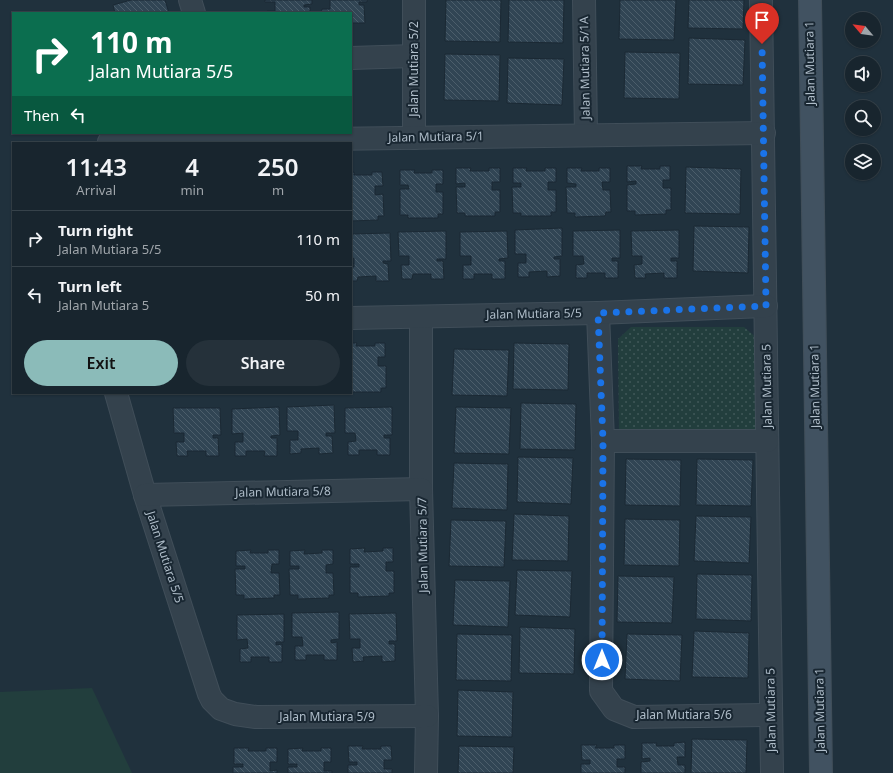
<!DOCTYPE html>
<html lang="en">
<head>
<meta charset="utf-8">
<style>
  :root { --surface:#18252e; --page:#25313a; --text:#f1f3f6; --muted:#9fa5aa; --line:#36424a; --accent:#8bbbb9 }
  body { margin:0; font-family:"Noto Sans",sans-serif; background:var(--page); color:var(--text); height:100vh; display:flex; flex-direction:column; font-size:15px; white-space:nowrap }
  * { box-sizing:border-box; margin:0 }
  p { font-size:13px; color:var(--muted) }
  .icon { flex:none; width:22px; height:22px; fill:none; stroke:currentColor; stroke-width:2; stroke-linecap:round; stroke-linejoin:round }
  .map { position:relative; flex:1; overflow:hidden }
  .side { position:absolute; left:12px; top:142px; width:340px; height:252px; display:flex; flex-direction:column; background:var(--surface); border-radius:0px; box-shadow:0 1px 3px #0004,0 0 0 1px var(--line) }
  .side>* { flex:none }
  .hud { position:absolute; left:12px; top:12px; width:340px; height:122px; border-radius:0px; box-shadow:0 1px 3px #0004,0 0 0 1px var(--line); background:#0b6e4f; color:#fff; overflow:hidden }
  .needle { width:26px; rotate:299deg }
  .controls { position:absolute; left:845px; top:12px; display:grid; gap:8px }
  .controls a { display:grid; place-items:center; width:36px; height:36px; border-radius:50%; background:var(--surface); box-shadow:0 1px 3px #0004,0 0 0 1px var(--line); font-size:20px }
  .pin { position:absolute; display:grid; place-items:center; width:34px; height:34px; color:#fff; margin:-41px -17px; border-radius:50% 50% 50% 0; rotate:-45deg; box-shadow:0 0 4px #0007 }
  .pin .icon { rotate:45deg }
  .me { position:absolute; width:44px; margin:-22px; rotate:0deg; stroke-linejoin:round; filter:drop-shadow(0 0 3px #0008) }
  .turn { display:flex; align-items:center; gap:14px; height:84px; padding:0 12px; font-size:18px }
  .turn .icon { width:52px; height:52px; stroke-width:2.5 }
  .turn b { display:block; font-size:28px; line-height:34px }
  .then { display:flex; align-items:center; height:38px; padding:0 12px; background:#0003; gap:8px; font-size:15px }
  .eta { display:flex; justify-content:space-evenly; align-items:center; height:68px; text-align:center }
  .eta b { font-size:24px; font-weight:600; line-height:28px }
  .cta { display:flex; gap:8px; margin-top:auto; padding:8px 12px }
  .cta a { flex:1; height:46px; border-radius:24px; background:var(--accent); color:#111; font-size:16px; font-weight:600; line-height:46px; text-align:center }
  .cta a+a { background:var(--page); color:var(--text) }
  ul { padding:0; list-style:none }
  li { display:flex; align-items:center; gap:12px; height:56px; padding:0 12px; border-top:1px solid var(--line) }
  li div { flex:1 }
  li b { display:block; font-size:15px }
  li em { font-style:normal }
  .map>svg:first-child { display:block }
</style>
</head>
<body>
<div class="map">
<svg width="893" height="773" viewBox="0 0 893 773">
  <defs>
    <pattern id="grass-dots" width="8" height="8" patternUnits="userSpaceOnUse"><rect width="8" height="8" fill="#223e3d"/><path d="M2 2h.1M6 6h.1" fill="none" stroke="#405858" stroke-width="1.8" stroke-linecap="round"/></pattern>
    <pattern id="building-back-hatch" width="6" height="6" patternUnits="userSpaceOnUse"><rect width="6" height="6" fill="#314554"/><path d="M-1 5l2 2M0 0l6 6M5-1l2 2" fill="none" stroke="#4c5e6b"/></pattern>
  </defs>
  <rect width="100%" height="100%" fill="#20313d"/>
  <polygon fill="url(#grass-dots)" points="631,327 744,327 758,339 757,430 619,432 618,339"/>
  <polygon fill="#223e3d" points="92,688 132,773 0,773 0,692"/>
  <g fill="url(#building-back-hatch)" stroke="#1b2934">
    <polygon points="131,0 165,0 169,13 115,13 113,5"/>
    <polygon points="265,0 312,0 312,4 304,5 304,7 310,7 310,13 267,13 267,11 275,11 275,2 265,2"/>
    <polygon points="330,0 367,0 367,2 359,2 359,5 364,5 365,23 352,23 351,13 322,13 322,9 330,9"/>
    <polygon points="446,0 501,0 500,42 445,41"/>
    <polygon points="509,0 564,0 563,43 508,42"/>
    <polygon points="620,0 676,0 674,40 619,39"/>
    <polygon points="689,0 744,0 743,29 688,28"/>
    <polygon points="689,38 745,40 743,85 688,84"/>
    <polygon points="625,52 680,53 679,99 624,98"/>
    <polygon points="445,54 500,55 499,101 444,100"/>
    <polygon points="508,58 564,59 562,105 507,103"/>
    <polygon points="627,166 642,166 641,169 660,169 660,166 670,166 670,180 663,180 663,188 671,188 671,210 666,210 666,214 635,215 635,211 627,211 627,185 636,184 636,181 627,182"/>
    <polygon points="686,167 741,169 740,214 685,213"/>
    <polygon points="456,168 471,168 470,171 489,171 489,168 500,168 500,182 492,182 492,190 500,190 500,212 495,212 495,216 465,216 465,213 457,213 456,187 465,187 465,183 456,184"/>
    <polygon points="513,168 527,168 526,171 545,171 545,168 556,168 556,182 548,182 548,190 556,190 556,212 551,212 551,216 521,216 521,213 513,213 512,187 521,187 521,183 513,183"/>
    <polygon points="567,168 582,168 581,171 599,171 599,168 610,168 610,182 602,182 603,190 610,190 611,212 606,212 605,216 575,217 575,213 567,213 566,187 576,187 576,184 567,183"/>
    <polygon points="400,170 415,170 414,173 432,173 432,170 443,170 443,184 436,184 436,192 443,192 443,214 438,214 438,218 408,218 408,215 400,215 400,189 409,189 408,185 400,185"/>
    <polygon points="351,172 354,172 354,175 372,175 372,172 382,172 383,186 375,186 375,195 383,194 384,216 378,216 378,220 351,221"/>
    <polygon points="694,226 749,227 748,273 693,271"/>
    <polygon points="562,228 562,256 554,257 554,259 560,259 560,276 547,277 547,271 529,272 529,277 518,277 518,263 526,263 526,254 515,254 515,230"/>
    <polygon points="620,230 620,258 612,258 612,261 618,261 618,278 605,278 605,273 587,273 587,278 576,278 576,265 584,264 583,256 573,256 573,231"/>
    <polygon points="679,230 679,258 671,258 671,261 677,261 677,278 664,278 664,273 645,274 646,278 635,278 634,265 642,264 642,256 632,256 631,231"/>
    <polygon points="446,231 446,259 437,259 437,261 443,261 444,279 431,279 431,274 413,274 412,279 402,279 401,265 409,265 409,256 399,256 398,232"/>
    <polygon points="507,231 508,258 499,259 499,261 505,261 505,279 492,279 492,274 474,274 474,279 463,279 463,265 471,265 471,256 460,256 460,232"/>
    <polygon points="390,233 391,261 383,261 383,263 388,264 389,281 376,281 376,276 358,277 357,281 351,281 351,267 354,267 354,258 351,258 351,234"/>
    <polygon points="351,343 357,343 356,346 375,346 375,343 385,343 385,357 378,357 378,366 386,366 386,388 381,388 381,392 351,392"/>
    <polygon points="514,343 569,344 568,390 513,389"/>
    <polygon points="454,349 509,350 507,396 452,395"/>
    <rect x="290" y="393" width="31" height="1"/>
    <polygon points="521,403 576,404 575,450 520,449"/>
    <polygon points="334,405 335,433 326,433 326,436 332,436 333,453 319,454 319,448 301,449 301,453 290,454 290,440 298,440 298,431 287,431 287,407"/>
    <polygon points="279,407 280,435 271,436 271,438 277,438 277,456 264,456 265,451 246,451 246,456 235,456 235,442 243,442 243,433 232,434 232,409"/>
    <polygon points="392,407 392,435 384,435 384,438 390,438 390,455 377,455 377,450 359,450 359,455 348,455 348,442 356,441 355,433 345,433 345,408"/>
    <polygon points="456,407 511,408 509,454 454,453"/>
    <polygon points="173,408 220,408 221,435 213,435 213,438 218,438 219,456 206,456 206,451 187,451 188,456 177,456 176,442 184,442 184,433 174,433"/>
    <polygon points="518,457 573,458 571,504 517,502"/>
    <polygon points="626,459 681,460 680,506 625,505"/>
    <polygon points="697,459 753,460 751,506 696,505"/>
    <polygon points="454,463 508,464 507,510 452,508"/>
    <polygon points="514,514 569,516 568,561 512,560"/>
    <polygon points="696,516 751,517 749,563 694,561"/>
    <polygon points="625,519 680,520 679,566 624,565"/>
    <polygon points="451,520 506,521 504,567 449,566"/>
    <polygon points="365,548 364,552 383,551 383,548 393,548 393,562 386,562 386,571 394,571 394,593 389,593 389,596 358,597 358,593 350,593 350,567 359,567 359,564 350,564 350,549"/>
    <polygon points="251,550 250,553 268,553 268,550 279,550 279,564 272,564 271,573 279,573 280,595 274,595 274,598 244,599 244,595 236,595 235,569 245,569 245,566 236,566 236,551"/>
    <polygon points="305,550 304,554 322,553 322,550 333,550 333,564 326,565 326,573 333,573 334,595 329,595 329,598 298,599 298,595 290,595 289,569 299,569 299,566 290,566 290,551"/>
    <polygon points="517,570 572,571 570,617 515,615"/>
    <polygon points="697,574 752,575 751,621 696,619"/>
    <polygon points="618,576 674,577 672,623 617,622"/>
    <polygon points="455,580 510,581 508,627 453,625"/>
    <polygon points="339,612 339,639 331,640 331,643 337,642 337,660 324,660 324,655 306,655 306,660 295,660 295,646 303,646 302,637 292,637 292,613"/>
    <polygon points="396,613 397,641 389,641 389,644 395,644 395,661 382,662 382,656 363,657 364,661 353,662 352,648 360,648 360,639 350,639 349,614"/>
    <polygon points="284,614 284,642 276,642 276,645 282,644 282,662 269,662 269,657 251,657 251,662 240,662 240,649 248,648 247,639 237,640 237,615"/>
    <polygon points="520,627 575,629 574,674 519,673"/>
    <polygon points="694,631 749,633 748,678 692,677"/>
    <polygon points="457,634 512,635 511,681 456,680"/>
    <polygon points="627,634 682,635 680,681 625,679"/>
    <polygon points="458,690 513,692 512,737 457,736"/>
    <polygon points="692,739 747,740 746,773 691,773"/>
    <polygon points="685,742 685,757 677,757 678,765 685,765 685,773 641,773 641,762 650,761 650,758 642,759 642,743 657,743 656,746 674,746 674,743"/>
    <polygon points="581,745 597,745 595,748 614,748 614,745 625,745 625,759 617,759 617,767 625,767 625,773 581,773 581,764 590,764 590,760 582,760"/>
    <polygon points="348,746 363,746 362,749 381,749 381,746 391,746 392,760 384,760 384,769 392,769 392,773 348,773 348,765 357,765 357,762 349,762"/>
    <polygon points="459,746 514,747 513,773 458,773"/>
    <polygon points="234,748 249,748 248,751 266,751 266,748 277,748 277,762 270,762 270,771 277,770 277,773 233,773 233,767 243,767 243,764 234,764"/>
    <polygon points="303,748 302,751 321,751 321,748 331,748 331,762 324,762 324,771 332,771 332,773 288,773 288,767 297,767 297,764 288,764 288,749"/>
  </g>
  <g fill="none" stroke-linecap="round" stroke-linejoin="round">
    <g stroke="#404e59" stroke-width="24">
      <g id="street">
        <polyline points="190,0 194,13"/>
        <polyline points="414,0 414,138"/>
        <polyline points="584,0 586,135"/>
        <polyline points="761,0 772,773"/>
        <polyline points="351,58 414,56"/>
        <polyline points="109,142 764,133"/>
        <polyline points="598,313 603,441 601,691 614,709 634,717 770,715"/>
        <polyline points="421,317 421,489 427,716 426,773"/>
        <polyline points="351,318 598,313 766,306"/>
        <polyline points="116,393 145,495 209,694 212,700 221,709 235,714 256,717 427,716"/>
        <polyline points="603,441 767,441"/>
        <polyline points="145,495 421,489"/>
      </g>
    </g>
    <g stroke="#404e59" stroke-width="24">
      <polyline id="secondary" points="810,0 821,773"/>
    </g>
    <use href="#street" stroke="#34424d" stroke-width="22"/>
    <use href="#secondary" stroke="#415261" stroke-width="22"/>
  </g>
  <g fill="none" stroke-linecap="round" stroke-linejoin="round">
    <polyline stroke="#1a73e8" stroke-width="7" stroke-dasharray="0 12.6" points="602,660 603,441 598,313 766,306 762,44"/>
  </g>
  <g text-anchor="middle" stroke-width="4" stroke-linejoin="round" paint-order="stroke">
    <g font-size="12" fill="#afbdc9" stroke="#192732">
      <text transform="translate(810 63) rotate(-91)" y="4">Jalan Mutiara 1</text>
      <text transform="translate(585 68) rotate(-91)" y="4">Jalan Mutiara 5/1A</text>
      <text transform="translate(414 69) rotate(-90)" y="4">Jalan Mutiara 5/2</text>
      <text transform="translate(436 137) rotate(-1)" y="4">Jalan Mutiara 5/1</text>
      <text transform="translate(534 314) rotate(-1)" y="4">Jalan Mutiara 5/5</text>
      <text transform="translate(767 386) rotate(-91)" y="4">Jalan Mutiara 5</text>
      <text transform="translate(815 386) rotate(-91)" y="4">Jalan Mutiara 1</text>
      <text transform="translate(283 492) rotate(-1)" y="4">Jalan Mutiara 5/8</text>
      <text transform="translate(423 545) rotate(-91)" y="4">Jalan Mutiara 5/7</text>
      <text transform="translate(165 557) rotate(72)" y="4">Jalan Mutiara 5/5</text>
      <text transform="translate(771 710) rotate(-91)" y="4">Jalan Mutiara 5</text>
      <text transform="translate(820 710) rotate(-91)" y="4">Jalan Mutiara 1</text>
      <text x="684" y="719">Jalan Mutiara 5/6</text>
      <text x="327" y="721">Jalan Mutiara 5/9</text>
    </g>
  </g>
</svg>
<div class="controls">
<a><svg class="needle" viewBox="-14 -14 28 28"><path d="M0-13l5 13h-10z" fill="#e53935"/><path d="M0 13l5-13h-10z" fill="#9fa5aa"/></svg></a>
<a><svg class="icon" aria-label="sound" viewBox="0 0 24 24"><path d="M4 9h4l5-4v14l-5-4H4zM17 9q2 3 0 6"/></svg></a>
<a><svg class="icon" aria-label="search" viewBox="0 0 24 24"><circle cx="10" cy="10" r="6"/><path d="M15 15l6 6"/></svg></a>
<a><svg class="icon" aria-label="layers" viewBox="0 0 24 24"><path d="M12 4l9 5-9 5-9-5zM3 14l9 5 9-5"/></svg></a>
</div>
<div class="pin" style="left:762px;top:44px;background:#d93025"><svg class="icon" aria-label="arrive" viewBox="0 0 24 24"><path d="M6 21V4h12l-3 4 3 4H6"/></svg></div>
<svg class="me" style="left:602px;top:660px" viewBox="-20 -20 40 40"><circle r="17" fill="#1a73e8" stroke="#fff" stroke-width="3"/><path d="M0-11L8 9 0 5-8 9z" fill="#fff"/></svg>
<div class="hud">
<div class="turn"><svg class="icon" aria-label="right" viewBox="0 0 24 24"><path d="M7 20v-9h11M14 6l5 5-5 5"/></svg><div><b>110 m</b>Jalan Mutiara 5/5</div></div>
<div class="then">Then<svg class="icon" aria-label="left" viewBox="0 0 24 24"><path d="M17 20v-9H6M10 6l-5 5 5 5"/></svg></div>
</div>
<section class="side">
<div class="eta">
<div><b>11:43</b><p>Arrival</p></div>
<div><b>4</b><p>min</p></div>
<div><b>250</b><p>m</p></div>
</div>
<ul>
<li><svg class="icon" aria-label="right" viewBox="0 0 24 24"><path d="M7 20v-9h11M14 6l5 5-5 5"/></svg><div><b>Turn right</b><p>Jalan Mutiara 5/5</p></div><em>110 m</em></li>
<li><svg class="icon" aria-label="left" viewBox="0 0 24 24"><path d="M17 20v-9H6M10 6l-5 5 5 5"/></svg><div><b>Turn left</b><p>Jalan Mutiara 5</p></div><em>50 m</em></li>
</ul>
<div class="cta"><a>Exit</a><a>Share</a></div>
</section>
</div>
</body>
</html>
